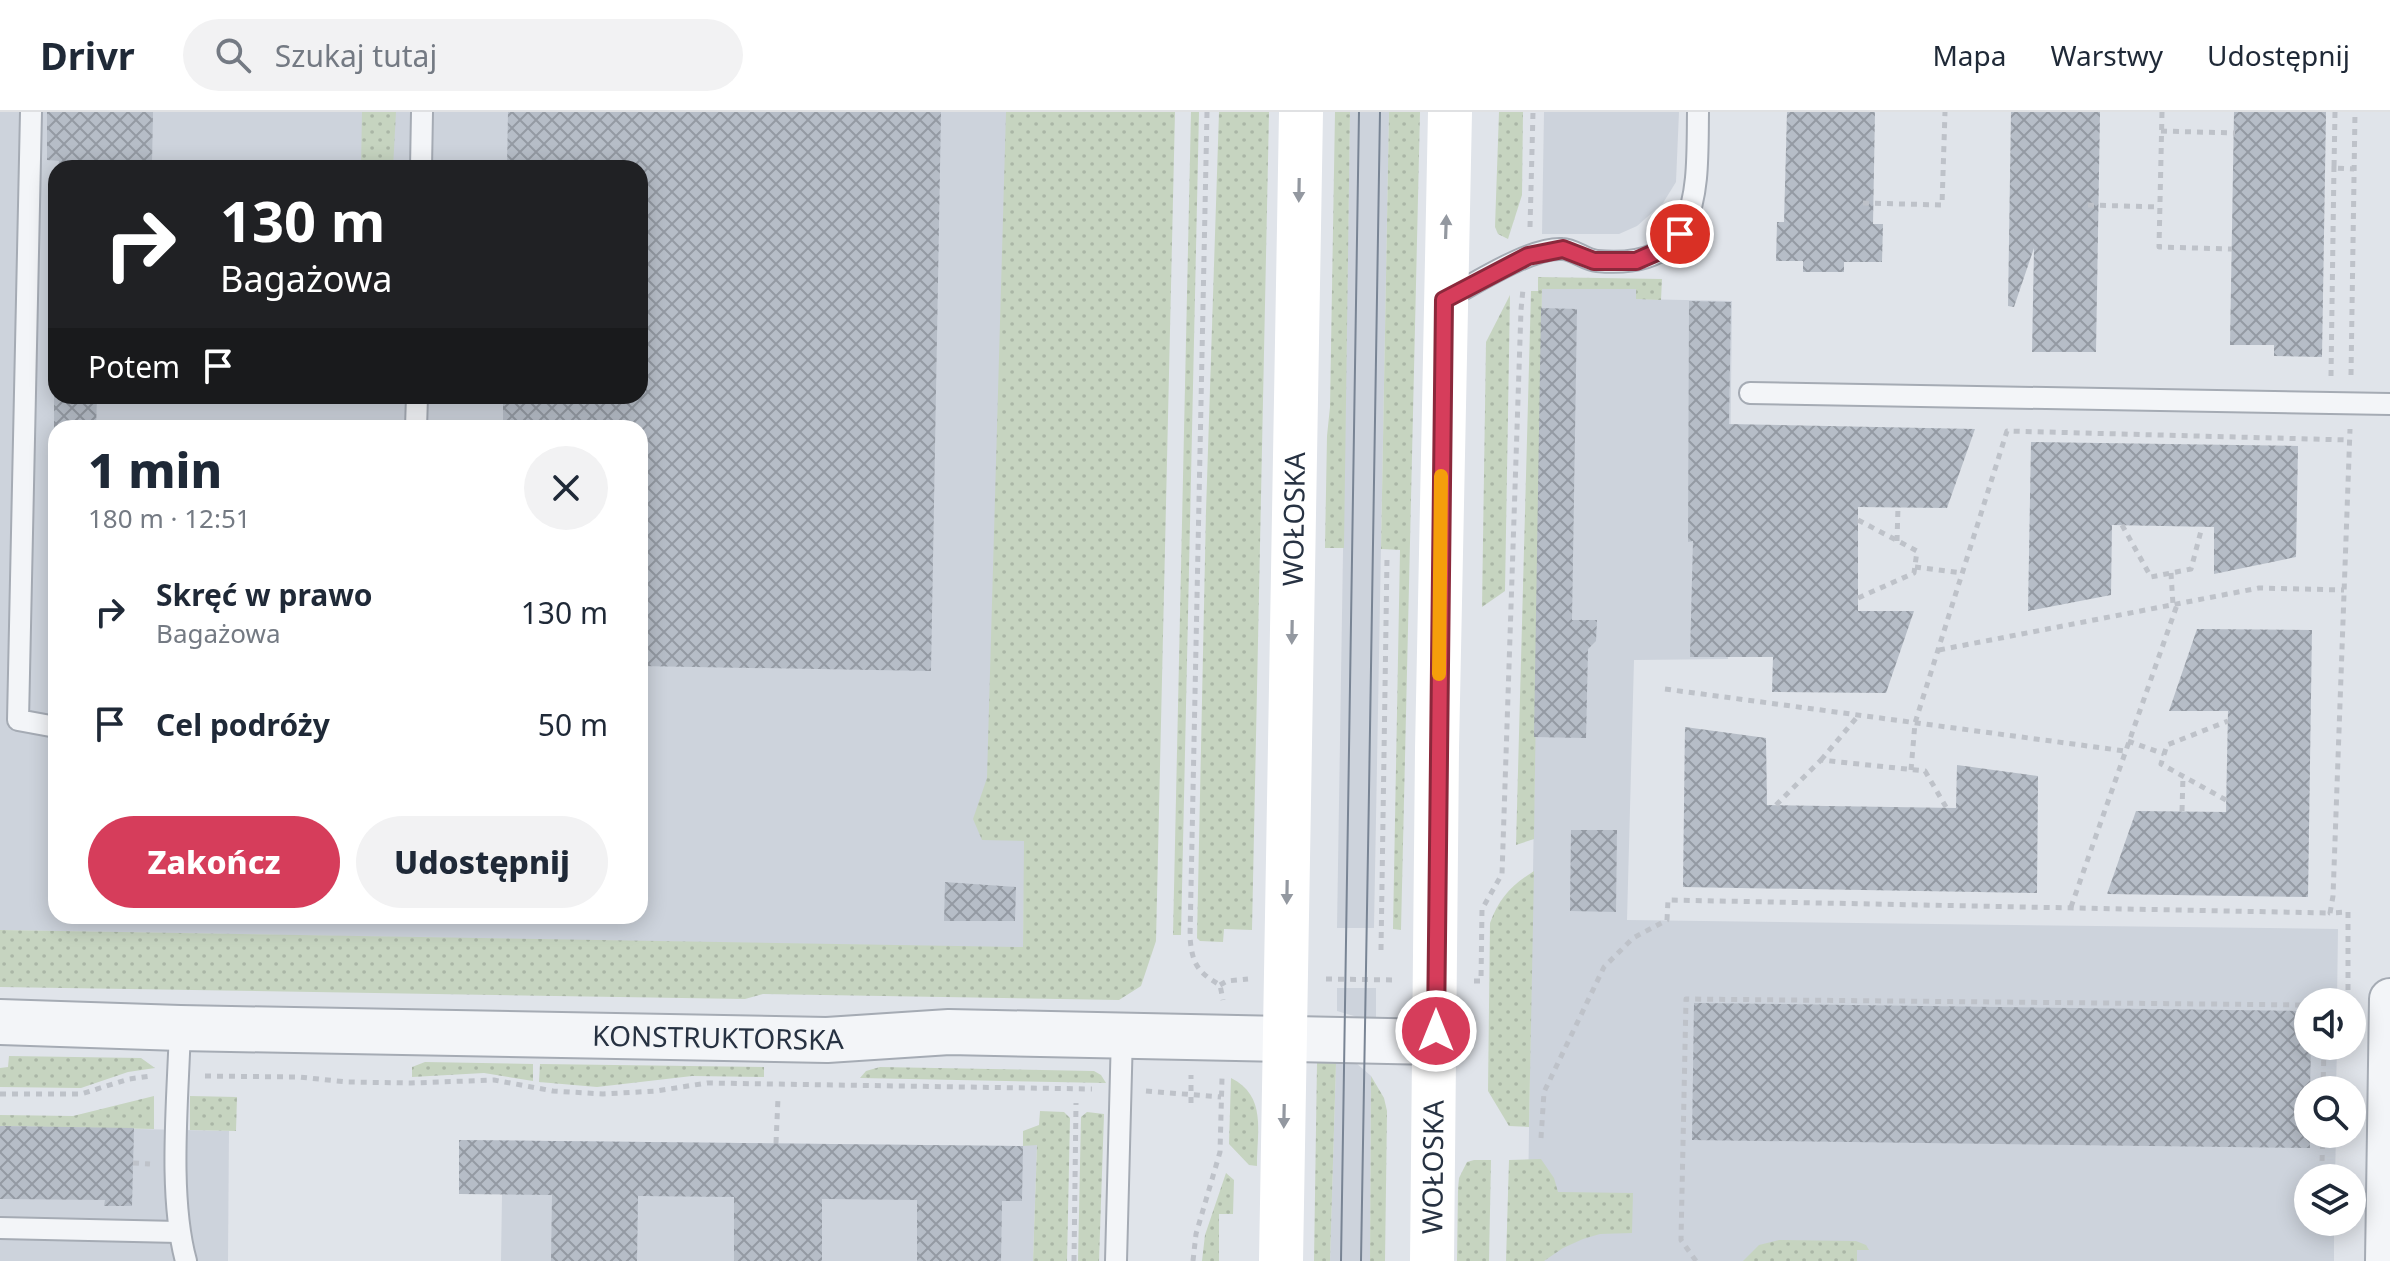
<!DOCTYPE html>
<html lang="pl">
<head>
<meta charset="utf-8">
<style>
  :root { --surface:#fff; --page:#f2f2f3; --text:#1f2937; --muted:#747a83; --line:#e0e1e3; --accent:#d63d5b }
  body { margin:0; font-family:"Noto Sans",sans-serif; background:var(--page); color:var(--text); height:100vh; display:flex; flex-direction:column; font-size:30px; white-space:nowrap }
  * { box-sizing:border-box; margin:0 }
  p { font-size:26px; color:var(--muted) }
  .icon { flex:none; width:44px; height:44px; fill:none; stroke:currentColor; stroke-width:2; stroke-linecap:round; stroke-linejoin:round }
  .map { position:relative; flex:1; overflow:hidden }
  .drawer { position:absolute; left:48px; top:308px; width:600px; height:504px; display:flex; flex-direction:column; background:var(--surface); border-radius:24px; box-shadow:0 4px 20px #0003 }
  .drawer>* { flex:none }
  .top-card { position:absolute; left:48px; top:48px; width:600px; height:244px; border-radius:24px; box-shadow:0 4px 20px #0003; background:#202124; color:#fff; overflow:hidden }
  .controls { position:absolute; left:2294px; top:876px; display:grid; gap:16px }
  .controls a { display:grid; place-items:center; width:72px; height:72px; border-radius:50%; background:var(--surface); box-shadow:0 4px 20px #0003; font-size:40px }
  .pin { position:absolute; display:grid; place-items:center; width:68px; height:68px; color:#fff; margin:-34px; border:4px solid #fff; border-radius:50%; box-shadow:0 2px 8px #0007 }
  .me { position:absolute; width:88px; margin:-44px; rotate:0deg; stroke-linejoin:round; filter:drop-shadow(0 0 6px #0008) }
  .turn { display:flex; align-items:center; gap:28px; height:168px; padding:0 40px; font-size:36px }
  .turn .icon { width:104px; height:104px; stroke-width:2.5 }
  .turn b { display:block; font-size:56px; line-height:68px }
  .then { display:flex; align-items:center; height:76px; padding:0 40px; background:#0003; gap:16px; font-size:30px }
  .round { display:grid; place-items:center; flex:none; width:84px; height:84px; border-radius:42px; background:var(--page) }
  .summary { display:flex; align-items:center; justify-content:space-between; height:136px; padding:0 40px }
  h1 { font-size:48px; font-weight:800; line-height:60px }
  .action { display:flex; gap:16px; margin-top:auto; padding:16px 40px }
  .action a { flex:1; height:92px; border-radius:48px; background:var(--accent); color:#fff; font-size:32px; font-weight:800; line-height:92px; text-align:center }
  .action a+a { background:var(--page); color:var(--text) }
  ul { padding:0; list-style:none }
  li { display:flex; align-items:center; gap:24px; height:112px; padding:0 40px }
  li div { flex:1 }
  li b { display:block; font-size:30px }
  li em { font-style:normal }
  header { display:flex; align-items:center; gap:48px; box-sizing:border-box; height:112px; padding:0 40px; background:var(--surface); border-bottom:2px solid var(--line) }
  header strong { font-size:38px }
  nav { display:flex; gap:44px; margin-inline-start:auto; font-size:28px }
  .search { width:560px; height:72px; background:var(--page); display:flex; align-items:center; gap:20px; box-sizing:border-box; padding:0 28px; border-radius:44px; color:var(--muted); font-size:30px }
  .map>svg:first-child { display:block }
</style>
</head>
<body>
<header>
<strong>Drivr</strong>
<div class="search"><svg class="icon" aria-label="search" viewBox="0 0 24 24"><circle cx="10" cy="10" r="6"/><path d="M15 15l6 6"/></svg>Szukaj tutaj</div>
<nav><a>Mapa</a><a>Warstwy</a><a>Udostępnij</a></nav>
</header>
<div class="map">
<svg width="2390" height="1149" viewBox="0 0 2390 1149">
  <defs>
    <pattern id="grass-dots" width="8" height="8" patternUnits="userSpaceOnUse" patternTransform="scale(2)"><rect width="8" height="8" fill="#c6d4c0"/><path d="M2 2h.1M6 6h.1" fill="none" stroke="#aab6a6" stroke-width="1.8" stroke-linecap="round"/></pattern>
    <pattern id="building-cross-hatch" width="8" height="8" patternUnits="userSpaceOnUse" patternTransform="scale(2)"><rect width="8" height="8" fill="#b6bdc7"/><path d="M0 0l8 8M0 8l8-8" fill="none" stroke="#949aa3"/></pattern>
  </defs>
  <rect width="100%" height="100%" fill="#e0e4ea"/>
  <g fill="#cdd3dc" fill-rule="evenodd">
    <path d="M0,0H1038L1023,836L0,818ZM56,56H640V284H56ZM56,316H640V804H56Z"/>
    <polygon points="1350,0 1389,0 1374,816 1337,816"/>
    <polygon points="1544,0 1679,0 1676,70 1663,91 1637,114 1619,122 1542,122"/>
    <polygon points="1542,177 1636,177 1637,187 1732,189 1728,547 1634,548 1627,808 2338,817 2337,890 2308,890 2308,934 2337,934 2336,978 2308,978 2308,1022 2336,1022 2335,1066 2308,1066 2308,1110 2334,1110 2334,1149 1527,1149"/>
    <polygon points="1337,876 1376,876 1376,909 1371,914 1354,904 1337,899"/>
    <polygon points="1336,951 1356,951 1371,964 1370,1149 1330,1149"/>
    <polygon points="0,1014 229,1019 228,1149 0,1149"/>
    <polygon points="459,1028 1022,1034 1037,1032 1033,1149 501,1149 502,1082 459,1082"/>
  </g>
  <g fill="url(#grass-dots)">
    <polygon points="362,0 396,0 393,56 361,56"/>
    <polygon points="1006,0 1175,0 1156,829 1141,874 1119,888 763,882 745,887 0,875 0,818 1023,835 1024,729 982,728 973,707 987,666"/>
    <polygon points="1191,0 1199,0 1181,823 1173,823"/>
    <polygon points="1219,0 1269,0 1252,818 1224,817 1223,830 1200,829 1197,826 1206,399"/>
    <polygon points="1335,0 1350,0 1344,436 1325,436 1327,324 1330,295"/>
    <polygon points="1389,0 1420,0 1401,818 1393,817 1400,438 1381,437"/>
    <polygon points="1499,0 1523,0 1522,83 1508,127 1498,122 1495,115"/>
    <polygon points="1538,165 1662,167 1661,188 1636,187 1636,177 1542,177 1534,727 1516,733 1531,179 1538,179"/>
    <polygon points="1510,183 1505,479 1482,495 1486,230"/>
    <path d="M1534,759L1529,1015L1509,1014L1488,979L1490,811C1499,786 1512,773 1534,759Z"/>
    <polygon points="9,944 141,946 155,956 128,960 81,976 0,975 0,956 8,955"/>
    <polygon points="425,950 533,952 533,969 484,961 412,965 412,955"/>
    <polygon points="1317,951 1336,951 1330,1149 1314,1149"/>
    <polygon points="540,952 764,955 764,965 692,964 597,975 539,970"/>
    <polygon points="880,955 1094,959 1101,963 1106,971 860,966 866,959"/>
    <polygon points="1371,964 1384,986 1387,999 1385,1149 1370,1149"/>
    <path d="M1231,966C1267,984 1257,1019 1257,1054L1249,1053L1229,1032Z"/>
    <polygon points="154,984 154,1017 0,1014 0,1003 73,1004"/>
    <polygon points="190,984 237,985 236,1019 190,1018"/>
    <polygon points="1040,999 1064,1000 1070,1006 1067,1149 1033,1149 1037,1033 1023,1034 1023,1019 1039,1013"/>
    <polygon points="1087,1000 1104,1002 1099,1149 1078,1149 1081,1005"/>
    <polygon points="1541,1047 1554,1066 1558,1080 1633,1081 1632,1121 1600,1122 1583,1127 1563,1136 1544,1149 1506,1149 1509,1048"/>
    <polygon points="1474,1048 1491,1048 1489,1149 1457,1149 1458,1077 1459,1066 1467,1050"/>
    <polygon points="1226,1061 1234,1068 1233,1102 1219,1102 1219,1149 1202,1149 1205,1123"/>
    <polygon points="1779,1128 1856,1129 1866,1133 1869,1138 1857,1138 1857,1149 1743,1149 1759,1133"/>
  </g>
  <g fill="url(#building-cross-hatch)">
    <polygon points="47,0 153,0 152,52 143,52 143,56 58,56 59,49 47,48"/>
    <polygon points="508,0 941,0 931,559 640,554 640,316 503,316 503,284 640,284 640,56 507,56"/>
    <polygon points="1787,0 1875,0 1873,112 1883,112 1882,150 1844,150 1844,160 1803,160 1803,149 1776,149 1777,110 1784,110"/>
    <polygon points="2011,0 2100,0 2096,240 2032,240 2034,136 2014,195 2008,194"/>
    <polygon points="2234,0 2326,0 2322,245 2274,244 2274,233 2230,233"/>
    <polygon points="1689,189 1731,190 1729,312 1975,317 1947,396 1858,395 1858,499 1914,499 1886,581 1772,580 1773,545 1690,545 1693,429 1688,430"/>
    <polygon points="1541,196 1577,197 1572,508 1597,508 1596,529 1588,537 1586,626 1534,625"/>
    <polygon points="54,284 97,284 96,316 54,316"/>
    <polygon points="2031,330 2298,334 2296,445 2214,462 2214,415 2112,413 2111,483 2028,499"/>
    <polygon points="2197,517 2312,518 2308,785 2107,782 2136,699 2226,700 2228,599 2169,599"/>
    <polygon points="1685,615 1766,626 1767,693 1956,696 1957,653 2038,664 2037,781 1683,775"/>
    <polygon points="1571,718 1617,718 1616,800 1570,799"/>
    <polygon points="945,770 1016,775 1015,809 944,809"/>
    <polygon points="1694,891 2308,899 2308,934 2311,934 2310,978 2308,978 2310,1036 1692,1028"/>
    <polygon points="0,1014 134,1016 132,1094 104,1094 105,1088 0,1087"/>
    <polygon points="459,1028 1023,1034 1022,1089 1002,1089 1001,1149 917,1149 917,1088 822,1087 822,1149 734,1149 734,1085 638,1084 637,1149 551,1149 552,1083 459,1082"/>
  </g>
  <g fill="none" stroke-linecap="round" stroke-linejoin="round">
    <g stroke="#a5abb4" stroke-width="24">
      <g id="service">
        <polyline points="31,0 18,608 56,615"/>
        <polyline points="421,56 422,0"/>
        <path d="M1444,188C1473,173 1530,135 1562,137C1574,137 1585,148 1597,149C1703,159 1697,77 1698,0"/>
        <polyline points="1750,281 2390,292"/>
        <polyline points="416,316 417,284"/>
        <path d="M180,916C178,986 168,1083 186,1149"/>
        <polyline points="0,1116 178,1120"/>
        <polyline points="1116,1149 1122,922"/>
      </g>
    </g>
    <g stroke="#a5abb4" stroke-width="44">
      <polyline id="minor" points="2386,1149 2390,887"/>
    </g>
    <g stroke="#a5abb4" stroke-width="48">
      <g id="tertiary">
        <path id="s1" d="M0,910L180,916L827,928L949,920L1435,930"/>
      </g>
    </g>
    <g stroke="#bec2c9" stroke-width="5" stroke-dasharray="6 6" stroke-linecap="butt">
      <path d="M1207,0L1190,825C1192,851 1197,860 1220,873L1223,888"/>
      <polyline points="2162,0 2159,135 2232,137"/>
      <polyline points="2335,0 2334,56 2354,57"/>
      <polyline points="2161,19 2235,21"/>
      <polyline points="1863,91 1942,93 1945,0"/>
      <polyline points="2088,93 2160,95"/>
      <polyline points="1530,115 1533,0"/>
      <polyline points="2351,263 2355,0"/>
      <polyline points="2331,264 2334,53"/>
      <polyline points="1858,408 1917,439 1914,461 1858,486"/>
      <polyline points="2122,413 2151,465 2191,457 2202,415"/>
      <polyline points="1897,429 1898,395"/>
      <polyline points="1915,455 1962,461"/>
      <polyline points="2171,461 2173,493"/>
      <polyline points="1939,538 2259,476 2344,478"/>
      <polyline points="1665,577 2125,639"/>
      <polyline points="2128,629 2164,642"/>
      <polyline points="1821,648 1858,604"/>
      <polyline points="1911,658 1915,611 2007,319 2349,328"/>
      <polyline points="2226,688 2161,652 2167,633 2228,609"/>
      <polyline points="1776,693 1821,648 1925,659 1946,695"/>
      <polyline points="2182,699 2183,664"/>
      <polyline points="2071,795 2177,493"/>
      <polyline points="1381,838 1387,446"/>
      <polyline points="1326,867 1396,868"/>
      <polyline points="1474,869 1481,869 1482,797 1502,762 1521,198 1523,177"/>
      <polyline points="1220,873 1227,869 1248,867"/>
      <polyline points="2348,890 2348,800 2330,801 2333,784 2350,317"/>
      <polyline points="205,964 299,965 347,970 411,971 494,968 553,979 603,982 656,979 707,971 1092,977"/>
      <polyline points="2323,978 2324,934"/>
      <polyline points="1146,979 1221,985"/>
      <polyline points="0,982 81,982 129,967 151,964"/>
      <polyline points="1191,991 1191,963"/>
      <polyline points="1541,1026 1544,980 1604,855 1633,826 1667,808 1668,788 2330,801"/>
      <polyline points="776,1031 778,986"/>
      <polyline points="2322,1049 2323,1022"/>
      <polyline points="133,1051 150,1052"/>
      <polyline points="1074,1149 1076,991"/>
      <polyline points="1193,1149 1196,1122 1220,1040 1222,966"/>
      <polyline points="1696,1149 1681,1128 1686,887 2308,893"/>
    </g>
    <use href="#service" stroke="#f3f5f8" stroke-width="20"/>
    <use href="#minor" stroke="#f3f5f8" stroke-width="40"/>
    <use href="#tertiary" stroke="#f3f5f8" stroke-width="44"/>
    <g stroke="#fff" stroke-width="44">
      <path id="s2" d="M1281,1149L1301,0"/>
      <path id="s3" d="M1432,1149L1437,637L1450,0"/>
    </g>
    <g stroke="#788494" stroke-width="2">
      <polyline points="1341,1149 1359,0"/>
      <path d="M1361,1149C1367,766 1375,383 1380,0"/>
    </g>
  </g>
  <defs><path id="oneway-solid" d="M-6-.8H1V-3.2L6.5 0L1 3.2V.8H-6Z" transform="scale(2)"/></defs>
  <g fill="#9398a0">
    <use href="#oneway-solid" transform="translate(1299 78) rotate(91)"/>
    <use href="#oneway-solid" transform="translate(1446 115) rotate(-88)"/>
    <use href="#oneway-solid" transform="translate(1292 520) rotate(91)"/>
    <use href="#oneway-solid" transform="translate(1287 780) rotate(91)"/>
    <use href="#oneway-solid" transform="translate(1284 1004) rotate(91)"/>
  </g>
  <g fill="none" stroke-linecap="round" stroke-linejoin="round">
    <g stroke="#8b283b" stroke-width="20">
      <polyline id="route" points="1436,919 1444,188 1528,144 1563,137 1594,149 1636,149 1659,139 1680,122"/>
    </g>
    <use href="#route" stroke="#d63d5b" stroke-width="14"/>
    <polyline stroke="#f59e0b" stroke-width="14" points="1439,562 1441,364"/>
  </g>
  <g text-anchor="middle" stroke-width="7" stroke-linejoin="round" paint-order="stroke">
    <g font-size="28" fill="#273242" stroke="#eff3f7">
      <text dy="10" stroke="none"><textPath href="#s2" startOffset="742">WOŁOSKA</textPath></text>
      <text dy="10" stroke="none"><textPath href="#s1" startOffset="718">KONSTRUKTORSKA</textPath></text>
      <text dy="10" stroke="none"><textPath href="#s3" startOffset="94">WOŁOSKA</textPath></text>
    </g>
  </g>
</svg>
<div class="controls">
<a><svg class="icon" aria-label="sound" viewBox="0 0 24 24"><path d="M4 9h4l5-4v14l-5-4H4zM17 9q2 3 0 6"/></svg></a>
<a><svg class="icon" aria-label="search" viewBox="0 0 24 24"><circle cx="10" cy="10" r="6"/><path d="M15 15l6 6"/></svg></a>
<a><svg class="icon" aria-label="layers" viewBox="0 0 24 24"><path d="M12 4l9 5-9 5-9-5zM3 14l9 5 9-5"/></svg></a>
</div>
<div class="pin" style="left:1680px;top:122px;background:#d93025"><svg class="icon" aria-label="arrive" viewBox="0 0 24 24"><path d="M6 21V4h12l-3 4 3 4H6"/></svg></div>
<svg class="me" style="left:1436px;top:919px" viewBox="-20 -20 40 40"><circle r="17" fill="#d63d5b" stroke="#fff" stroke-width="3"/><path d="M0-11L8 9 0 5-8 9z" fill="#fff"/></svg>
<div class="top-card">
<div class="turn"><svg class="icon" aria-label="right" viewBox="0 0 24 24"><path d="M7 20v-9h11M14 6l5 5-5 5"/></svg><div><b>130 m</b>Bagażowa</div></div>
<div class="then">Potem<svg class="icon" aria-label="arrive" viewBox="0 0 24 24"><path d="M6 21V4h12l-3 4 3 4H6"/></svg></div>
</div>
<section class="drawer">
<div class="summary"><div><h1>1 min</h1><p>180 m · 12:51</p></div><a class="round"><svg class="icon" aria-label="close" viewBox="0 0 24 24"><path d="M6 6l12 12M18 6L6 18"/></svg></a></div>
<ul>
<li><svg class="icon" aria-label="right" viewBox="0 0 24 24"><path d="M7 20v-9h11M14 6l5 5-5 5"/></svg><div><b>Skręć w prawo</b><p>Bagażowa</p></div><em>130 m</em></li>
<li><svg class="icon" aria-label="arrive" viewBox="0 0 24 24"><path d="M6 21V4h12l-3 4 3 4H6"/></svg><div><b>Cel podróży</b></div><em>50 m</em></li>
</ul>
<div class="action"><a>Zakończ</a><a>Udostępnij</a></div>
</section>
</div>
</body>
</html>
